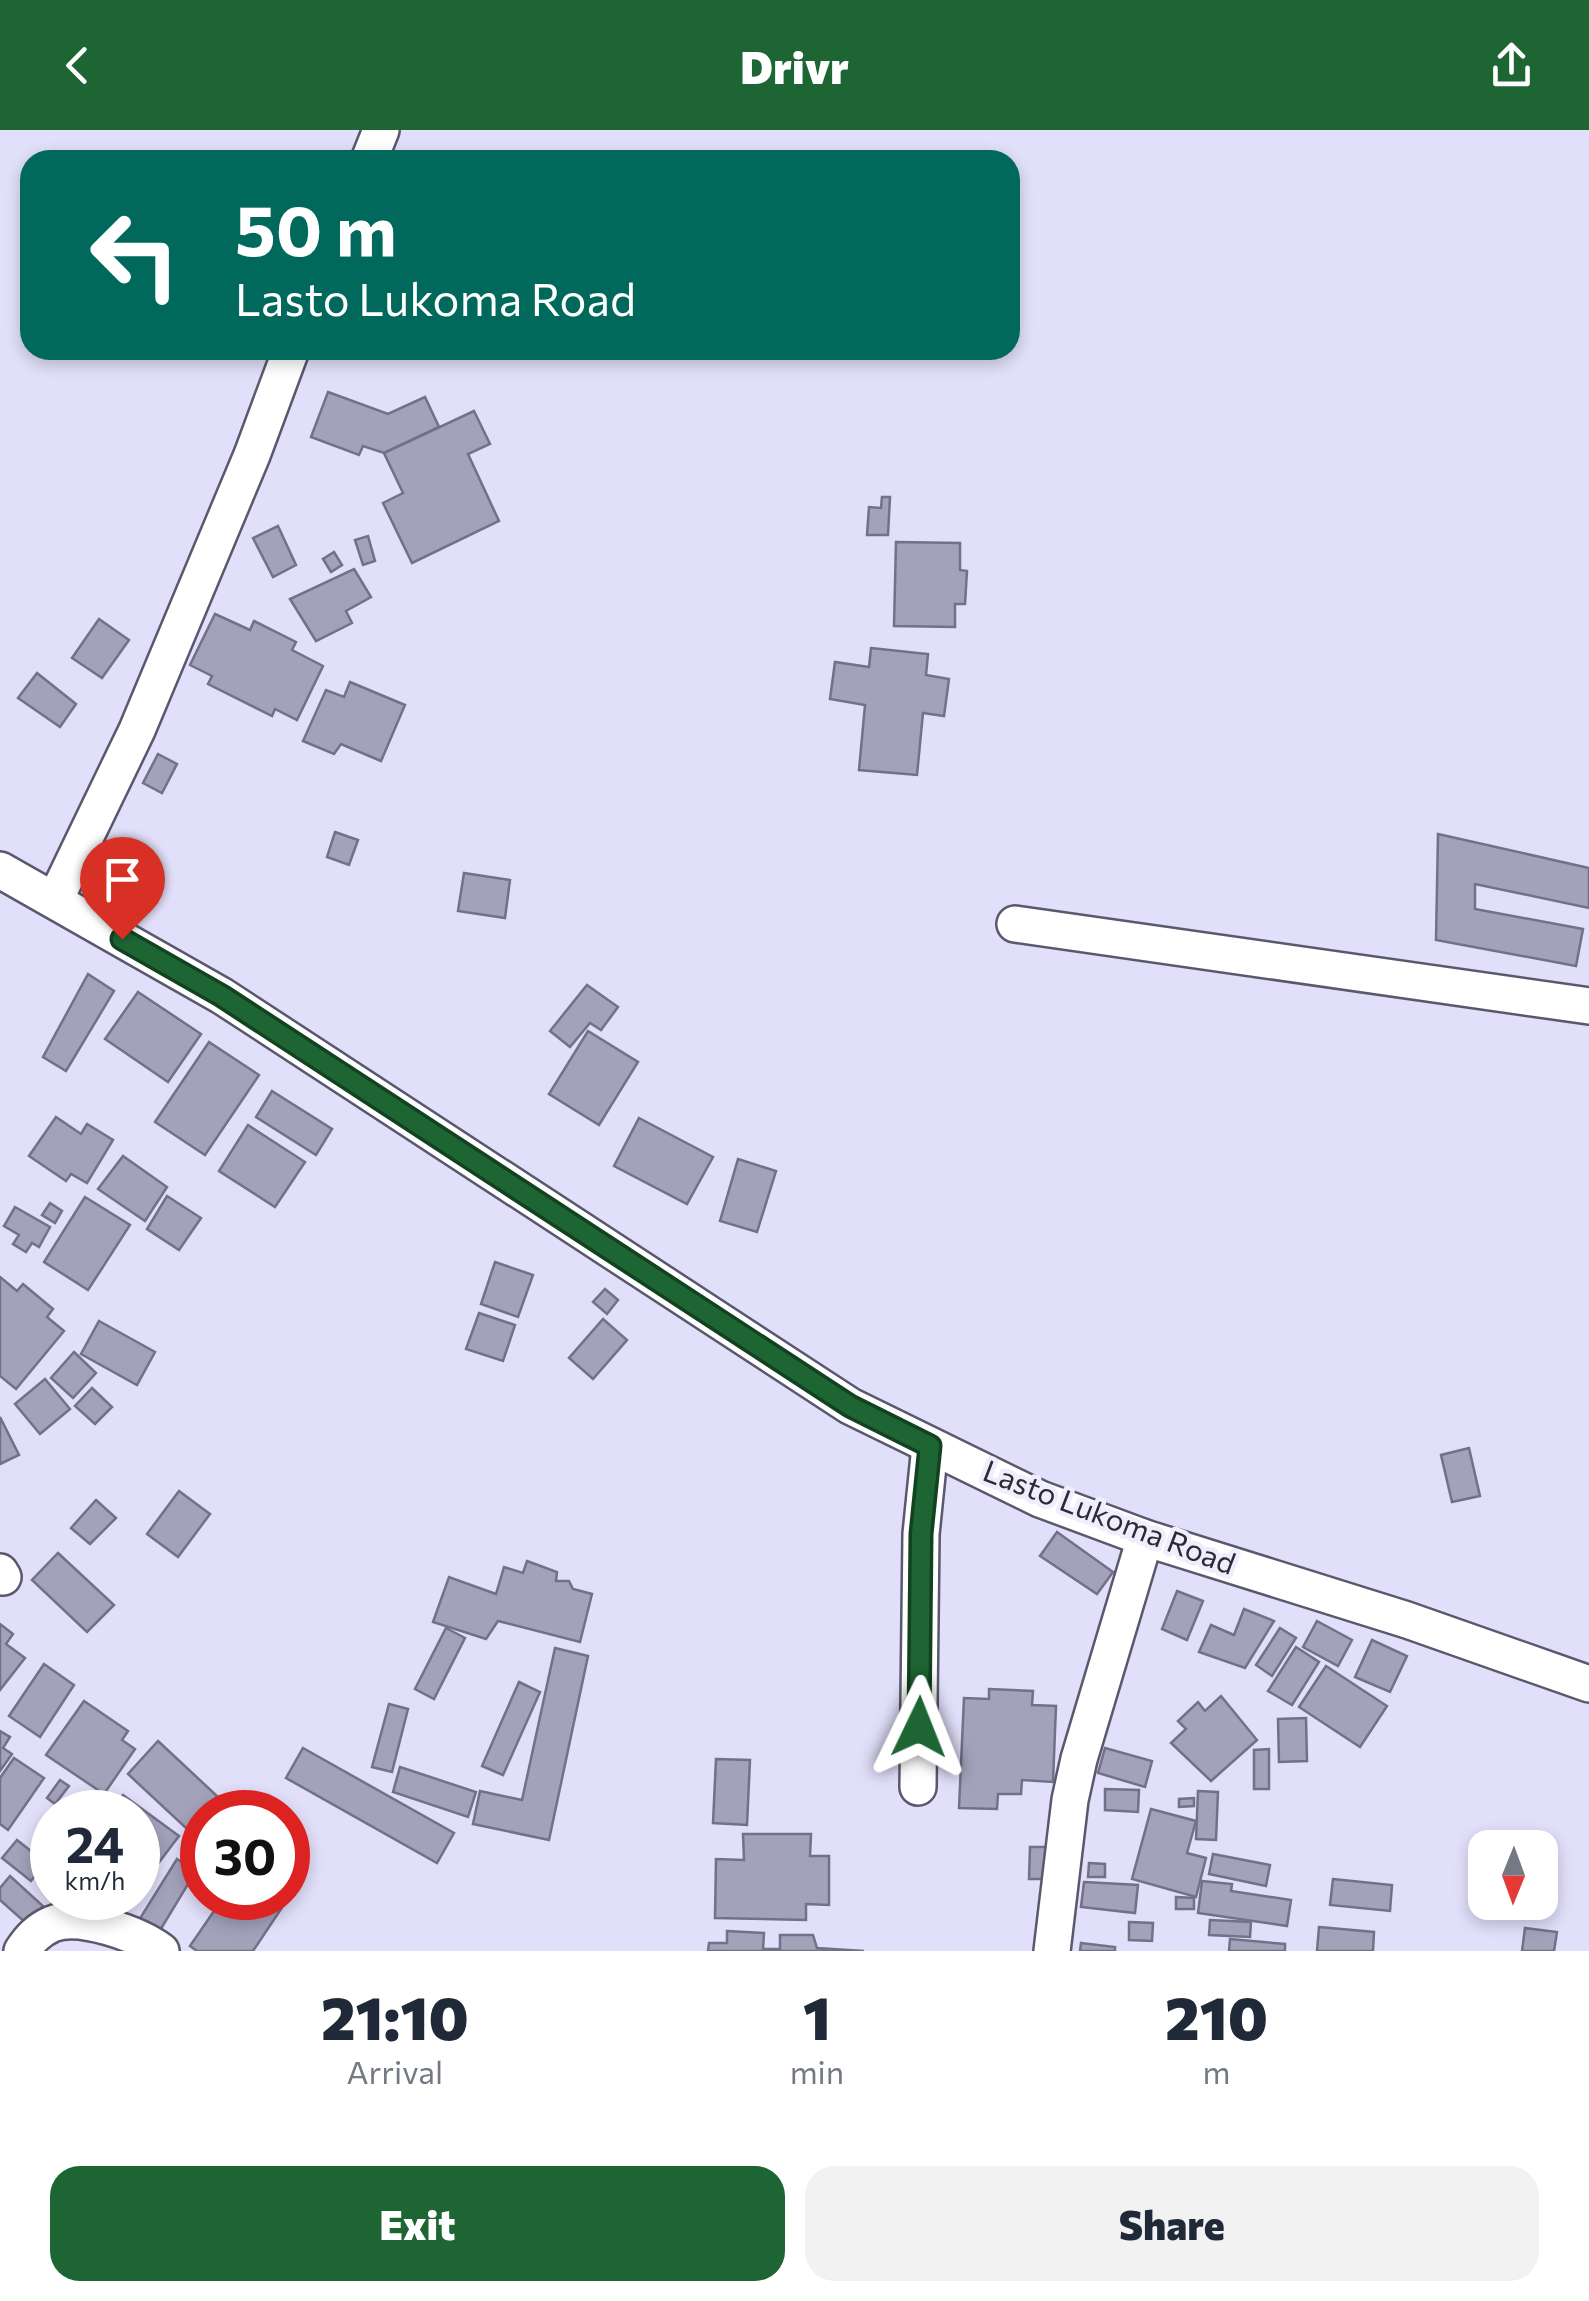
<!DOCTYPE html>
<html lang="en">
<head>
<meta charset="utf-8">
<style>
  :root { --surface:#fff; --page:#f2f2f3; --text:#1f2937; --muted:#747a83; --accent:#1d6633 }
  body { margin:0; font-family:Commissioner,sans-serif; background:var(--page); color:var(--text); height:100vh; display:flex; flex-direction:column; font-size:38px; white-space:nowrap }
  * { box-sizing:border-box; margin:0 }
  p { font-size:32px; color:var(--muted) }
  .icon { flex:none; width:55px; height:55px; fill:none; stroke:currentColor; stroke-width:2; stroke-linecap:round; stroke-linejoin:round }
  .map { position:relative; height:1821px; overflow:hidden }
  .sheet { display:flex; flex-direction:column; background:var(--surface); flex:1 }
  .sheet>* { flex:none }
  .banner { position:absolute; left:20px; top:20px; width:1000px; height:210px; border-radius:30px; box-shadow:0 5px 15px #0003; background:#00695c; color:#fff; overflow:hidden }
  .needle { width:65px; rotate:181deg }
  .tools { position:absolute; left:1468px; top:1700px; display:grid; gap:20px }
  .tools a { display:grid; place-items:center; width:90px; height:90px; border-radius:20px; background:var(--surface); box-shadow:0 5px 15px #0003; font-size:50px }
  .speed { position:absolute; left:30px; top:1660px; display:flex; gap:20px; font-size:50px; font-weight:700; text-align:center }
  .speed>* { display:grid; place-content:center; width:130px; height:130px; border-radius:50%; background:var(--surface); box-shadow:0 5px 15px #0003; line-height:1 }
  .speed small { font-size:25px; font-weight:400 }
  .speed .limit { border:15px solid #d22; background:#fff; color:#111 }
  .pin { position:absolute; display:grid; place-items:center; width:85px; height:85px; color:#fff; margin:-102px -42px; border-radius:50% 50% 50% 0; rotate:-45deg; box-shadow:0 0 10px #0007 }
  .pin .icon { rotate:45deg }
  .me { position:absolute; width:110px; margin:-55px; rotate:2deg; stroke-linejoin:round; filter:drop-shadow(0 0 8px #0008) }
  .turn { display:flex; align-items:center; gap:35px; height:210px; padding:0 50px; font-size:45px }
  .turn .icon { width:130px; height:130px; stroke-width:2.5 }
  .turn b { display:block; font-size:70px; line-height:85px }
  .eta { display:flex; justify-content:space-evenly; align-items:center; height:170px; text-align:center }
  .eta b { font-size:60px; font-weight:800; line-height:70px }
  .button { display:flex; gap:20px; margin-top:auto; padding:20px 50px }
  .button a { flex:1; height:115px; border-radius:30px; background:var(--accent); color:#fff; font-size:40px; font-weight:800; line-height:115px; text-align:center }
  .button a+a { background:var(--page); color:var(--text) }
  header { display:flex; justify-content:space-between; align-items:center; height:130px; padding:0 50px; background:var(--accent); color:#fff; font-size:45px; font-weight:800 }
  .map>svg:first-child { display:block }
</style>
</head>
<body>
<header><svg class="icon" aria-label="back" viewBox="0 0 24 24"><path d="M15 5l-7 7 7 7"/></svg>Drivr<svg class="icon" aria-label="share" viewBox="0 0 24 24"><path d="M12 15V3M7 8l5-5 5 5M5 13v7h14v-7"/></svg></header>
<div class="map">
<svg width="1589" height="1821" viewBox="0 0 1589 1821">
  <rect width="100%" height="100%" fill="#e1dff9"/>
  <g fill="#a4a2bb" stroke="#737188" stroke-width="2.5">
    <polygon points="328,262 388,284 425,267 439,297 384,323 363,316 359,325 311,307"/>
    <polygon points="474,281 490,314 468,324 499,391 412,433 383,373 403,363 384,323"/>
    <polygon points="882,367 890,367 888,405 867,405 869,377 881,378"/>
    <polygon points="278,396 296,435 273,447 253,408"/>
    <polygon points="368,406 375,431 363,435 355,410"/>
    <polygon points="896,412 960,413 960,440 967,441 965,474 955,474 955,497 894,496"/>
    <polygon points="334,422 342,435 331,442 323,429"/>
    <polygon points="354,439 371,467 346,481 352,493 316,511 290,469"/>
    <polygon points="215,484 250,500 254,491 296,512 292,520 323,536 297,590 275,579 272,586 208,554 212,546 190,535"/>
    <polygon points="99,489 129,510 102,548 72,528"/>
    <polygon points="871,518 928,524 926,545 949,549 944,586 923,583 917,645 859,640 865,575 830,569 835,532 869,537"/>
    <polygon points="37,543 76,574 60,597 18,568"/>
    <polygon points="350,552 405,575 381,631 341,614 334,624 303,611 326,560 344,567"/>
    <polygon points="158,624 177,634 162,663 143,653"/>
    <polygon points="335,702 358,710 349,735 327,727"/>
    <polygon points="1438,704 1589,738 1589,778 1475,754 1475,779 1583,799 1576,836 1436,810"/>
    <polygon points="464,743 510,750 505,788 458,781"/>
    <polygon points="88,844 114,861 66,941 43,927"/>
    <polygon points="587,855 618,877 601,900 590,893 570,917 550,901"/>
    <polygon points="138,862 201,904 168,952 105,909"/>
    <polygon points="588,901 638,932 599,995 549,964"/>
    <polygon points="209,912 259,945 205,1025 155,992"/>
    <polygon points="272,961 332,999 316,1025 256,987"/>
    <polygon points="56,987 81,1004 87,994 113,1010 87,1053 71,1044 66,1051 29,1026"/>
    <polygon points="639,988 713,1027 687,1074 614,1036"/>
    <polygon points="248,995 305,1032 275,1077 219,1041"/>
    <polygon points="123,1026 167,1057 145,1091 98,1059"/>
    <polygon points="738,1029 776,1041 757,1102 720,1091"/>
    <polygon points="167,1066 201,1088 179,1120 147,1099"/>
    <polygon points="85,1067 130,1095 88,1160 44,1132"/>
    <polygon points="50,1073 62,1081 55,1093 42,1085"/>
    <polygon points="15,1077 50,1097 39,1117 32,1113 26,1122 13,1114 19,1105 4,1096"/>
    <polygon points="495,1132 533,1145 518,1187 481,1174"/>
    <polygon points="0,1147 17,1161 23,1154 53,1179 47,1187 64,1201 16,1259 0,1246"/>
    <polygon points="605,1159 618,1170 607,1184 593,1172"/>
    <polygon points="479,1183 515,1195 503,1231 466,1219"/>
    <polygon points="603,1189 627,1210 593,1249 569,1228"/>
    <polygon points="99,1191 155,1222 137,1255 81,1224"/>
    <polygon points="74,1222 96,1243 73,1268 51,1248"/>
    <polygon points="45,1249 70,1279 40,1304 15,1274"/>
    <polygon points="92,1258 112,1277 95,1294 75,1276"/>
    <polygon points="0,1287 19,1325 0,1334"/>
    <polygon points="1469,1318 1480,1366 1452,1372 1441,1325"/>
    <polygon points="179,1361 210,1384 178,1427 147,1404"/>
    <polygon points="96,1370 116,1388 90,1414 71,1398"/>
    <polygon points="1057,1402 1113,1442 1097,1464 1040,1426"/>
    <polygon points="58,1423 114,1475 87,1502 32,1450"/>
    <polygon points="527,1431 557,1442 556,1451 569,1451 573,1459 592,1464 580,1512 498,1491 486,1509 433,1492 449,1447 496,1464 504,1437 523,1443"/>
    <polygon points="1177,1461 1203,1471 1187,1510 1162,1499"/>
    <polygon points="1244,1479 1274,1491 1245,1538 1199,1522 1211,1495 1234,1505"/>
    <polygon points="1317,1491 1352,1510 1338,1536 1303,1517"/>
    <polygon points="0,1494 13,1504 6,1514 25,1528 0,1560"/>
    <polygon points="446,1498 465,1508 434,1569 415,1559"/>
    <polygon points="1280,1498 1296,1508 1272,1546 1256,1535"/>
    <polygon points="1372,1510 1407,1526 1390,1562 1355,1547"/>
    <polygon points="1296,1517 1319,1532 1292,1575 1268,1561"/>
    <polygon points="555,1518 588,1526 549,1710 473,1694 480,1661 522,1670"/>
    <polygon points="44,1534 74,1555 40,1607 9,1586"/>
    <polygon points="1326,1536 1387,1576 1360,1617 1299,1577"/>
    <polygon points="519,1552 540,1562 503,1645 482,1636"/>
    <polygon points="989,1559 1033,1561 1032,1575 1056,1576 1053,1652 1022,1650 1021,1664 998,1664 997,1679 959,1678 964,1568 989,1569"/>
    <polygon points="1221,1566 1257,1610 1211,1651 1171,1613 1186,1599 1178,1591 1198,1572 1205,1581"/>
    <polygon points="84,1571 128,1601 122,1610 135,1619 104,1664 46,1625"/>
    <polygon points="389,1574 408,1579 392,1642 372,1637"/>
    <polygon points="1306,1588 1307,1631 1279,1632 1278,1589"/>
    <polygon points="0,1601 10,1607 3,1618 12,1624 0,1641"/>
    <polygon points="158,1611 217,1666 186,1698 128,1644"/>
    <polygon points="303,1618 454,1703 437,1733 286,1648"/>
    <polygon points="1105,1618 1152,1631 1145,1657 1098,1643"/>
    <polygon points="1269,1619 1269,1659 1254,1659 1254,1620"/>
    <polygon points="14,1628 44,1648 8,1700 0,1694 0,1648"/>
    <polygon points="716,1629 750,1630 747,1695 713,1693"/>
    <polygon points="400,1637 476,1662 468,1687 393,1662"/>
    <polygon points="60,1650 69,1656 55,1674 47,1668"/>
    <polygon points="1105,1659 1139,1660 1138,1682 1105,1680"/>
    <polygon points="1198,1661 1218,1662 1216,1710 1196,1709"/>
    <polygon points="123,1665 179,1706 138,1760 138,1682 110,1682"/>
    <polygon points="1194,1668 1194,1676 1179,1677 1179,1669"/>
    <polygon points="1151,1679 1196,1691 1187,1723 1206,1728 1196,1767 1132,1749"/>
    <polygon points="743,1704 811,1704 810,1726 829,1726 829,1775 806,1774 806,1790 715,1788 716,1729 744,1730"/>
    <polygon points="17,1710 45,1732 31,1751 2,1728"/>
    <polygon points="1030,1717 1052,1717 1052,1749 1029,1749"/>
    <polygon points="1213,1724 1270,1735 1266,1756 1209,1744"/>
    <polygon points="177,1729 196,1741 159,1802 139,1790"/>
    <polygon points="288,1731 305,1743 253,1821 197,1821 190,1816 223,1768 288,1768"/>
    <polygon points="1089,1733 1105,1734 1105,1747 1088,1747"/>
    <polygon points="10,1746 43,1776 27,1794 0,1770 0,1758"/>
    <polygon points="1333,1749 1392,1755 1390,1781 1330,1775"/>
    <polygon points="1202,1751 1232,1754 1231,1761 1291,1770 1287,1796 1198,1783"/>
    <polygon points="1084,1752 1138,1755 1135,1783 1081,1777"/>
    <polygon points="1176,1767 1194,1768 1194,1779 1176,1779"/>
    <polygon points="1210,1790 1251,1792 1250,1807 1209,1805"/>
    <polygon points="1129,1792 1153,1793 1152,1811 1129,1810"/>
    <polygon points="1319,1797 1374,1802 1373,1821 1317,1821"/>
    <polygon points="1525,1798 1557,1802 1554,1821 1522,1821"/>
    <polygon points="727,1801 764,1803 763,1819 780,1819 780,1805 813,1805 817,1818 864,1821 708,1821 709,1813 727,1813"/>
    <polygon points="1230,1809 1285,1814 1285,1821 1229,1821"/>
    <polygon points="1081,1813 1115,1817 1115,1821 1080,1821"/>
  </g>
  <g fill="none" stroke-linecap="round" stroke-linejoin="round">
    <g stroke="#5a586d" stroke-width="40">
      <g id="minor">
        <polyline points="369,30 381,0"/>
        <polyline points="0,740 222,866 850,1276 1040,1369 1145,1408 1407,1490 1589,1554"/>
        <polyline points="55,770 137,600 252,325 291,220"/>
        <polyline points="1015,794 1589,876"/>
        <polyline points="0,1442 3,1447"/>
        <polyline points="918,1657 921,1404 930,1316"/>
        <path d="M22,1821C30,1809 38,1800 52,1794C80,1783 138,1804 161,1821"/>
        <polyline points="1052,1821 1070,1670 1079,1629 1145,1408"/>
      </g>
    </g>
    <use href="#minor" stroke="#fff" stroke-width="35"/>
  </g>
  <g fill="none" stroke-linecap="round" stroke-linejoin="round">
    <g stroke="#134221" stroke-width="25">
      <polyline id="route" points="122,809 222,866 850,1276 930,1316 921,1404 919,1597"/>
    </g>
    <use href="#route" stroke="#1d6633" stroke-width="18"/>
  </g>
  <g text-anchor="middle" stroke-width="9" stroke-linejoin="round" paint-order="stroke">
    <g font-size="30" fill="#2c2b35" stroke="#efeefd">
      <text transform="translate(1109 1388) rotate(21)" y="10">Lasto Lukoma Road</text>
    </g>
  </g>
</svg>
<div class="tools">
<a><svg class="needle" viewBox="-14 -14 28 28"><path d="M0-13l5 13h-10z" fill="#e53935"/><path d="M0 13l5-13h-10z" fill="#747a83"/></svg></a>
</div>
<div class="speed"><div>24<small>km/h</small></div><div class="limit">30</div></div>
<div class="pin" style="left:122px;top:809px;background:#d93025"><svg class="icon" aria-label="arrive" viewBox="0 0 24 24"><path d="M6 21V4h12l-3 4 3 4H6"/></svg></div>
<svg class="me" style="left:919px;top:1597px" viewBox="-20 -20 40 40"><path d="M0-17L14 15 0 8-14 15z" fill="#1d6633" stroke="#fff" stroke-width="4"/></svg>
<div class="banner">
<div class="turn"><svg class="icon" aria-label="left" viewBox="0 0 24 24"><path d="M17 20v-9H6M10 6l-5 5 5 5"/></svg><div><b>50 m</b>Lasto Lukoma Road</div></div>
</div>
</div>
<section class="sheet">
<div class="eta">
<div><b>21:10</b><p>Arrival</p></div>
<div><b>1</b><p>min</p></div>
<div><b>210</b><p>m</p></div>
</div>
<div class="button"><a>Exit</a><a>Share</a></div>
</section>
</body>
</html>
